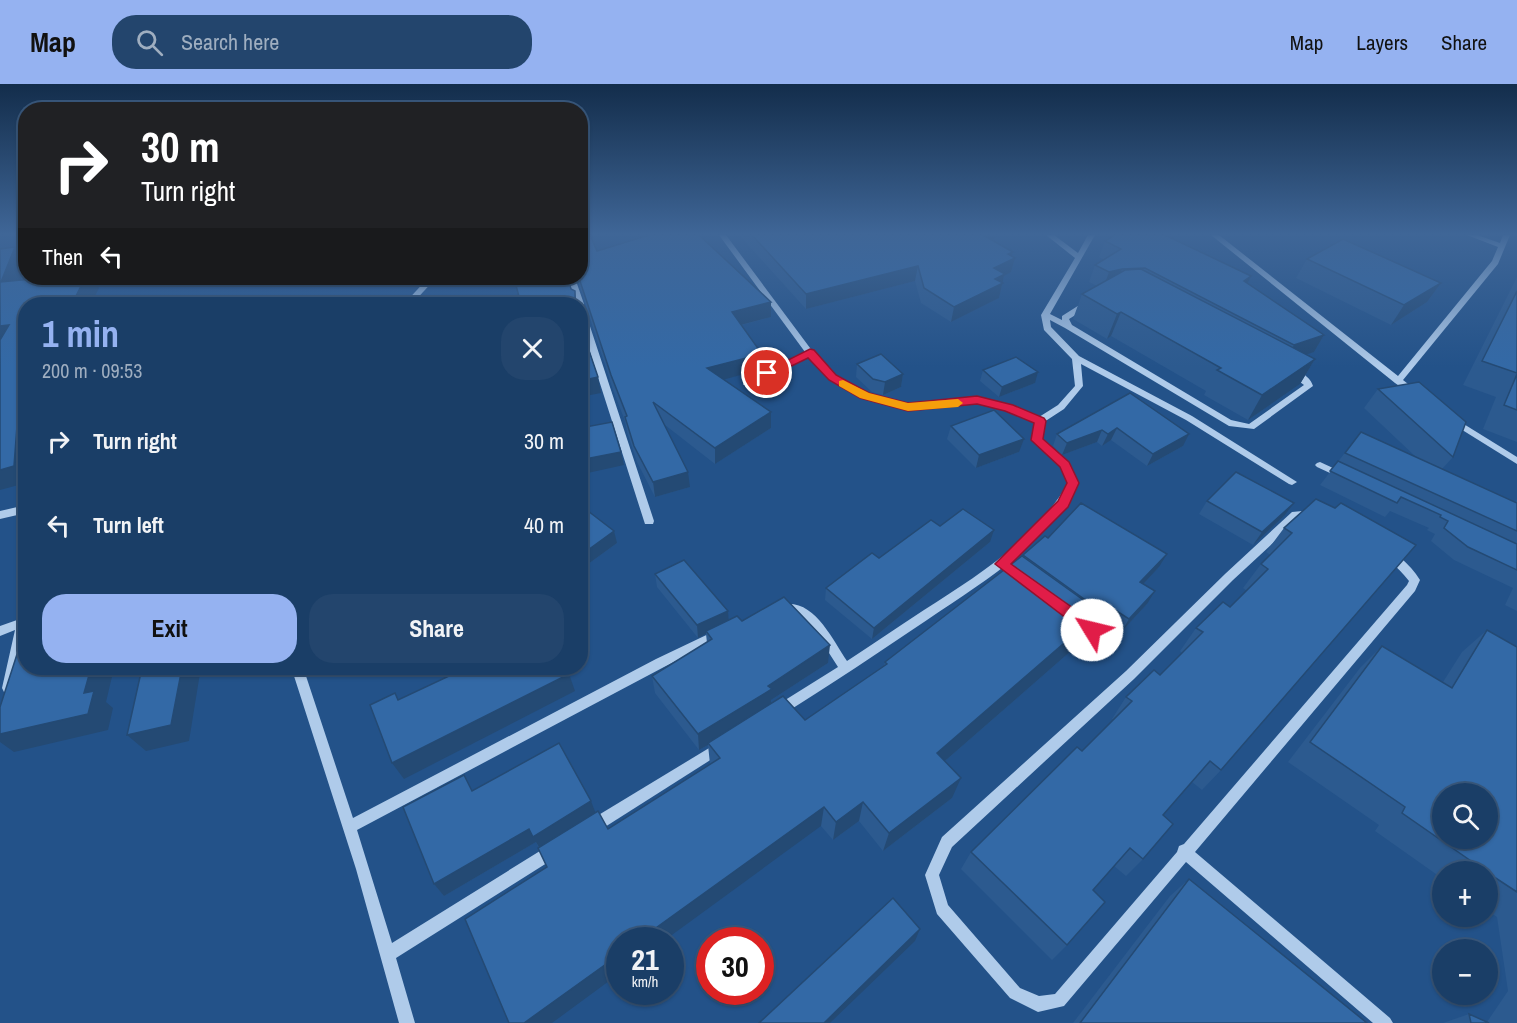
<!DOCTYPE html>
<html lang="en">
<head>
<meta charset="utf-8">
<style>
  :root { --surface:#1a3e67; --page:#23456d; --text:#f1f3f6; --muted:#9faec0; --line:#38577b; --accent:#95b2f1 }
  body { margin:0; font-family:"Archivo Narrow",sans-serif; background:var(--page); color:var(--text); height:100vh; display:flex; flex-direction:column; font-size:22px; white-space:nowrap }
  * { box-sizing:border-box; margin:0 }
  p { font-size:20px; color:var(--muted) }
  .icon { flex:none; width:33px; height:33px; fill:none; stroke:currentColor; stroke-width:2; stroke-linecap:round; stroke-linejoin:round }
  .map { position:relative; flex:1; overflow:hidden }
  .details { position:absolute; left:18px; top:213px; width:570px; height:378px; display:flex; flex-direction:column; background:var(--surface); border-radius:24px; box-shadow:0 2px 4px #0004,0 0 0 2px var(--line) }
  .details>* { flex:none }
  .hud { position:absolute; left:18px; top:18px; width:570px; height:183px; border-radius:24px; box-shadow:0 2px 4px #0004,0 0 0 2px var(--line); background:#202124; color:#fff; overflow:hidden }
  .buttons { position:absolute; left:1432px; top:699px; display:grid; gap:12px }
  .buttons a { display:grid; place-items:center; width:66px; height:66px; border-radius:50%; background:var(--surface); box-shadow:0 2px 4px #0004,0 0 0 2px var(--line); font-size:30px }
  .speed { position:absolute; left:606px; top:843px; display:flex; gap:12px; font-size:30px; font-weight:700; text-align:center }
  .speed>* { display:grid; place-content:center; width:78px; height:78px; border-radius:50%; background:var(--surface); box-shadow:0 2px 4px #0004,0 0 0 2px var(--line); line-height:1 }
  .speed small { font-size:15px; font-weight:400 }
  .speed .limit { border:9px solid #d22; background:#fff; color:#111 }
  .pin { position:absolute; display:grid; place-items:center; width:51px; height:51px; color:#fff; margin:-26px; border:3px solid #fff; border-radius:50%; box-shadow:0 2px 6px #0007 }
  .me { position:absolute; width:66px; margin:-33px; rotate:306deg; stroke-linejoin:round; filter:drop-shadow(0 0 4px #0008) }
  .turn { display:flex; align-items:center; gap:21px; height:126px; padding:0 24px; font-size:27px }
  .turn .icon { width:78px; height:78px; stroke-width:2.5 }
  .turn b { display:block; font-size:42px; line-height:51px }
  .then { display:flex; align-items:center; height:57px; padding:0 24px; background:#0003; gap:12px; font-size:22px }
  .round { display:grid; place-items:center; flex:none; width:63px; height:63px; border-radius:24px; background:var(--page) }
  .headline { display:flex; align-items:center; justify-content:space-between; height:102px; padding:0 24px }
  h1 { font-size:36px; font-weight:800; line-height:45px; color:var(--accent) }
  .primary-button { display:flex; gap:12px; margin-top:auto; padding:12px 24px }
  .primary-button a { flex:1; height:69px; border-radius:24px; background:var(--accent); color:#111; font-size:24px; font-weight:800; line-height:69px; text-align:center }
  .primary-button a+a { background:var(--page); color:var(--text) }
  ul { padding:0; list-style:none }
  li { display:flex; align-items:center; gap:18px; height:84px; padding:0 24px }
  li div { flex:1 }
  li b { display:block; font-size:22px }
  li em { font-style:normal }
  header { display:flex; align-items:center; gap:36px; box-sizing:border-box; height:84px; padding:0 30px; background:var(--accent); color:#111 }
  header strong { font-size:28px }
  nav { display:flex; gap:33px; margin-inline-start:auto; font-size:21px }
  .search { width:420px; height:54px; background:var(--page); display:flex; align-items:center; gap:15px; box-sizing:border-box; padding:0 21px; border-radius:24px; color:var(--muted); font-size:22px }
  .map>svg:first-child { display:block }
</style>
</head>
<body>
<header>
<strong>Map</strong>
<div class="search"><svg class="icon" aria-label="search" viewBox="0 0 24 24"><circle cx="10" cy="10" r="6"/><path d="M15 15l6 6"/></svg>Search here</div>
<nav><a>Map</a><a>Layers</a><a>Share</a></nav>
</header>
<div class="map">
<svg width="1517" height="939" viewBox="0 0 1517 939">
  <rect width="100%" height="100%" fill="#235289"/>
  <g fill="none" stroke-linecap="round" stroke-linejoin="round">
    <g fill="#afcbea" fill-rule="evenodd">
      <path d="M719,151H726L816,272L835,292L868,309L908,320L977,313L1012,322L1039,333L1058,321L1075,302L1072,275L1044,246L1041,231L1075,174L1046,151H1054L1078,169L1088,151H1095L1050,230L1062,236V232L1084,218H1090V222L1069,235L1072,241L1231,336L1249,340L1304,301L1288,289V285C1297,284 1311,293 1313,302L1254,345L1229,342L1065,244L1050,236L1051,243L1079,272L1192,332L1297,398L1292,401L1289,400L1186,336L1081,280L1083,302L1064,325L1044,338L1042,355L1068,379L1078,399C1040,465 989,494 927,536C879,568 832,600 782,631L778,632L774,631L772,627L774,623L838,583L813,544L797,529L780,527L778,524L780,521C813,512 832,555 847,577C873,560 898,543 924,526C979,491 1035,456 1068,399L1061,383L1032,356L1035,338L1006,326L977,319L908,326L862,313L829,296L808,273L749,301H743V297L805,268Z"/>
      <polygon points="1211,151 1219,151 1398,292 1492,177 1498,163 1467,151 1477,151 1500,159 1503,151 1510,151 1498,180 1403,296 1417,307 1417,311 1414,312 1395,299"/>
      <polygon points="428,194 436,194 412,220 404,220"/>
      <polygon points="568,194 575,194 584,220 583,221 654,437 653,440 645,440 644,437 580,237 580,220 576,220"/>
      <polygon points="1454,334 1517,373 1517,380 1451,339 1449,337 1451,335"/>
      <polygon points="1320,378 1346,390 1348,392 1343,395 1317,383 1315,381 1317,379"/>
      <polygon points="26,421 26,429 0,435 0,427"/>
      <path d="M1313,426C1348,438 1401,464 1420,496L1415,507L1195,768L1390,934L1393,939H1373L1186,778L1064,922L1038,928L1010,914L937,830L925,791L942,753L1126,587L1225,490L1292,428ZM1312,434C1347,448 1386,467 1409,497L1407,501L1184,760L1179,762L1177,768L1055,910L1039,912L1020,904L948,821L939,791L952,763L1134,595L1233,496L1299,435Z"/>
      <polygon points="26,515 26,548 14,604 12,608 8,609 4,608 2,604 15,546 0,552 0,542 17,536 22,516"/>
      <polygon points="719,545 723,547 725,550 723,553 664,583 357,746 392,859 548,762 553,760 558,762 560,767 558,772 396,874 415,939 399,939 356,785 294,592 294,584 306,584 306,592 353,734 656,575"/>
      <polygon points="719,658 723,660 725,664 723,668 597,748 592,750 587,748 585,743 587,738"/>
    </g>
  </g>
  <g fill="#2c5a8f">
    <polygon points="739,151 996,151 995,154 992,156 1013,168 1012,172 1015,174 1011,188 1004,192 999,214 951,238 921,219 915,197 806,225"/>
    <polygon points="1105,157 1248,200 1324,251 1314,268 1306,270 1315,275 1300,300 1248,336 1204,311 1206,307 1111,252 1107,255 1073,235 1082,210 1097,202 1089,198 1095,181 1104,176 1099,173"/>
    <polygon points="597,167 771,233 742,241 762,270 762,285 724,295 771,344 715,380 665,341 690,403 655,413 637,378 627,348 625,337 613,306 577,194 580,194"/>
    <polygon points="1307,175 1441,199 1427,218 1391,241 1296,194"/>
    <polygon points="1517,193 1517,358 1483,345 1496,313 1463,301"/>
    <polygon points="857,280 903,290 901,303 883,311 872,308 856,293"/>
    <polygon points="983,286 1035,299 999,313 980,297"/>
    <polygon points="1378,305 1453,373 1442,385 1516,418 1517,415 1517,527 1505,521 1513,504 1454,476 1431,457 1435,450 1427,446 1429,444 1390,427 1385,433 1320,401 1361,348 1416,373 1364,324"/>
    <polygon points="1130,309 1183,362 1147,382 1111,356 1102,362 1097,358 1062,371 1053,362 1057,350"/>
    <polygon points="951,342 1019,368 976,384 947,355"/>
    <polygon points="1316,415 1221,686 1202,706 1192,698 1163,731 1143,775 1126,792 1114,782 1093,806 1067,861 1052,876 961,785 971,768 1082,667 1114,636 1112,635 1126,613 1160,591 1182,569 1180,567 1196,544 1230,523 1247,507 1243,504 1261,480 1270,471 1266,468 1284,444"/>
    <polygon points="1207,417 1284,432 1253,461 1199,430"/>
    <polygon points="580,433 617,459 584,483 580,480"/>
    <polygon points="940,442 990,458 872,555 825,516 826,504 879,474"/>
    <polygon points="1048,454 1159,483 1143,500 1147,520 1122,547 1105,536 1098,542 1094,540 1088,552 945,677 952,714 883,767 859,737 833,756 821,742 547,783 536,758 444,812 434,800 473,706 595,728 608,745 710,680 708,661 699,666 655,609 652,592 707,559 706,550 698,554 657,503 655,490 728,527 728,537 742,537 828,579 771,616 771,620 805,636 884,582 885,578 1022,473 1023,471"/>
    <polygon points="1487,546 1517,563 1517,939 1443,939 1469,930 1487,938 1508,907 1497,833 1488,827 1488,788 1443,788 1443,795 1375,747 1379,741 1288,678 1360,584 1382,562 1443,598 1462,568"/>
    <polygon points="1189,795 1367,939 1073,939 1170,812"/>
  </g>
  <g fill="#244a74">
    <polygon points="981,151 996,151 995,154 978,165"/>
    <polygon points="15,163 26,177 26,181 14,214 1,198"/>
    <polygon points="1013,168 1011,175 1015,174 1011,188 1004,192 999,214 951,238 954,223 1008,170"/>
    <polygon points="918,182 915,197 806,225 806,210"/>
    <polygon points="1122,185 1116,201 1103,205 1109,188"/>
    <polygon points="1251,192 1243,209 1244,197"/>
    <polygon points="85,194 92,194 99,204 91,220 72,220"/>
    <polygon points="1441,199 1427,218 1391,241 1404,221"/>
    <polygon points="575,207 577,220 575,220"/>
    <polygon points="771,218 771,233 733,243 732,228"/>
    <polygon points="1121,228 1111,252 1107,255 1117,230"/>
    <polygon points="9,241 0,261 0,242"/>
    <polygon points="1324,251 1314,268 1284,278 1294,261"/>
    <polygon points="762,270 762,285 708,300 707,284"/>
    <polygon points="1315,275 1300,300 1248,336 1262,311"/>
    <polygon points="1038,288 1035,299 999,313 1002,303"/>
    <polygon points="903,290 901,303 883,311 885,298"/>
    <polygon points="598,293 601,309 580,313 580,297"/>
    <polygon points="771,328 771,344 715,380 715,364"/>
    <polygon points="26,340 26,399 0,406 0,386 17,342"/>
    <polygon points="1117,344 1111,356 1102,362 1108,350"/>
    <polygon points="1102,346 1097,358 1062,371 1067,359"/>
    <polygon points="1189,350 1183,362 1147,382 1153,370"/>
    <polygon points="1024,355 1019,368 976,384 979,371"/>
    <polygon points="621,368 624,381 583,390 580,376"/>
    <polygon points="688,388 690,403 655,413 653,398"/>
    <polygon points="1294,419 1284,432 1253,461 1262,448"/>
    <polygon points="994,446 990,458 872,555 874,544"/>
    <polygon points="614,447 617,459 584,483 581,471"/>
    <polygon points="1167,470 1159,483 1133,511 1140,498"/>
    <polygon points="1155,507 1147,520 1122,547 1129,535"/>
    <polygon points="1112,524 1105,536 1098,542 1105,530"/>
    <polygon points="728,527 729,540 706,547 706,550 698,554 697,541"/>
    <polygon points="1100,528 1088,552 930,690 937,669"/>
    <polygon points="830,561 828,579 771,616 771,622 708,659 708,661 699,666 698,650 768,602"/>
    <polygon points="91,584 114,584 106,618 113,624 108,646 14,668 0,658 0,650 84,609"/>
    <polygon points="182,584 222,584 200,589 189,657 146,667 127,651"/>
    <polygon points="569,590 575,607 404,695 392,679"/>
    <polygon points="961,694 952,714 883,767 889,749"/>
    <polygon points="591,717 596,730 540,765 536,758 444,812 434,800 529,745"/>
    <polygon points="863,718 859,737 833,756 836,738"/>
    <polygon points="824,723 821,742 665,856 639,856"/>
    <polygon points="920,845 915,857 830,939 824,939"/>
    <polygon points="620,870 620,889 552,939 524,939"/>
  </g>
  <g fill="#3369a6" stroke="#244a74" stroke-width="1.5" fill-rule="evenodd">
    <polygon points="580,151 590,151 597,167 649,151 699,151 771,218 732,228 762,270 707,284 771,328 715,364 653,318 688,388 653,398 634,362 625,333 627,332 611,291 579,194 580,194"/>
    <polygon points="752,151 983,151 1013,168 1008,170 1015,174 994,184 1005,190 995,195 1003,199 954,223 924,204 918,182 806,210"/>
    <polygon points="1115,151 1165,151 1251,192 1244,197 1324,251 1294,261 1145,184 1122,185 1109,188 1095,181 1121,165 1105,157"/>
    <polygon points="1343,155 1441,199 1404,221 1307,175"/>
    <polygon points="15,163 1,198 43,194 85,194 72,220 26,220 26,340 17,342 14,382 0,386 0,256 9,241 0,242 0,165"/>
    <polygon points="1141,185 1315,275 1262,311 1217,286 1221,284 1121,228 1117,230 1082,210 1125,186"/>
    <polygon points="514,194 568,194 571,205 575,207 575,220 521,220"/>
    <polygon points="1517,207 1517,289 1482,277"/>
    <polygon points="580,240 598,293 580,297"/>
    <polygon points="881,270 903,290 885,298 873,295 857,280"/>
    <polygon points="1016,273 1038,288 1002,303 983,286"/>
    <polygon points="1517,290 1517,326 1504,321"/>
    <polygon points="1419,298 1466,338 1453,373 1378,305"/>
    <polygon points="1130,309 1189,350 1153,370 1117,344 1108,350 1102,346 1067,359 1057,350"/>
    <polygon points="994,326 1024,355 979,371 951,342"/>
    <polygon points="612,338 621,368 580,376 580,344"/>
    <polygon points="1361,348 1517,419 1517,447 1345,369"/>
    <polygon points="1338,377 1517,460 1517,486 1468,463 1444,444 1448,437 1440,433 1441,431 1401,413 1397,419 1330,387"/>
    <polygon points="1236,388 1294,419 1262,448 1207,417"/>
    <polygon points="1316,415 1335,424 1341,419 1416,461 1221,686 1210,677 1163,731 1173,740 1143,775 1130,764 1093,806 1105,818 1067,861 971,768 1077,663 1082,667 1132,617 1126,613 1154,586 1160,591 1203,548 1196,544 1223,518 1230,523 1268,485 1261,480 1292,449 1284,444"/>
    <polygon points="1081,419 1167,470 1140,498 1155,507 1129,535 1112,524 1105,530 1023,471 1045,452 1048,454"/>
    <polygon points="963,425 994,446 874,544 826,504 872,469 879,474 931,436 940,442"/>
    <polygon points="588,427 614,447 581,471 580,433"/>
    <polygon points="1022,472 1100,528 937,669 961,694 889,749 863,718 836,738 824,723 639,856 620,856 620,870 524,939 509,939 465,835 547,783 538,764 598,727 608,745 720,674 708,659 783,612 805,636 887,580 885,578"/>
    <polygon points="684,476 728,527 697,541 655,490"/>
    <polygon points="784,513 830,561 768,602 772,605 698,650 652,592 712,555 706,547 737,532 742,537"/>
    <path d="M1487,546L1517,563V808L1488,789V788H1487L1402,729L1405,723L1310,658L1382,562L1452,604ZM1443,710H1488V754H1443Z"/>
    <polygon points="25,560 26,584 91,584 84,609 94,607 88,630 0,650 0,623 20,561"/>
    <polygon points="142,584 182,584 171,641 127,651"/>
    <polygon points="466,584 565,584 569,590 392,679 370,621 395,609 398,616"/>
    <polygon points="559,659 591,717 533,753 529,745 434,800 403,723 464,691 472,707"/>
    <polygon points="1189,795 1367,939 1080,939"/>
    <polygon points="893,814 920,845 824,939 759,939"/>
    <polygon points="1469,930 1489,939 1471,939"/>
  </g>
  <linearGradient id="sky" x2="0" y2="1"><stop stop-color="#132d4b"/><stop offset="0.53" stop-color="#3f6697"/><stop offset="1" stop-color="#3f6697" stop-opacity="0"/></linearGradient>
  <rect width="1517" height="283" fill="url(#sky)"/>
  <polygon fill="#e11d48" stroke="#92132f" stroke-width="1.5" points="810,265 814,266 836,291 869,309 908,319 977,312 1013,321 1044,334 1046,337 1043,355 1069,378 1079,399 1068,423 1011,480 1097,541 1099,546 1097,550 1087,550 995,480 1058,417 1067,399 1060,383 1031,356 1034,339 1005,327 977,320 908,327 860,314 829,296 808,274 771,292 763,292 762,289"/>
  <polygon fill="#f59e0b" points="843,296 869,309 908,319 958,315 963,319 958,323 908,327 860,314 839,302 839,297"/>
</svg>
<div class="buttons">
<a><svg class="icon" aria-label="search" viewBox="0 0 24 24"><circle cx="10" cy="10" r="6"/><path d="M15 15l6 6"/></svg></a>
<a>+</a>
<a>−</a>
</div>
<div class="speed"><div>21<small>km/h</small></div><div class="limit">30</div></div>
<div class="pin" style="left:767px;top:289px;background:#d93025"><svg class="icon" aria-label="arrive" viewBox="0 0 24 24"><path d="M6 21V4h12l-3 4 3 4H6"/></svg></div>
<svg class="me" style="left:1092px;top:546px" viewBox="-20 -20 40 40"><circle r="19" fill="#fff"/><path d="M0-13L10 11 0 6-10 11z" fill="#e11d48"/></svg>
<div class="hud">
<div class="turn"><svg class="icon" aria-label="right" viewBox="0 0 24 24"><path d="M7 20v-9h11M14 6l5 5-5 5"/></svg><div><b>30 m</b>Turn right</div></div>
<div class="then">Then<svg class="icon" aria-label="left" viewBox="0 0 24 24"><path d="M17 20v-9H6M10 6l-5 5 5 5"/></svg></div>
</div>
<section class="details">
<div class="headline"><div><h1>1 min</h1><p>200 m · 09:53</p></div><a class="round"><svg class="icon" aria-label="close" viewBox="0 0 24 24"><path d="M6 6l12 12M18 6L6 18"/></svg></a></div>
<ul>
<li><svg class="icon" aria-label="right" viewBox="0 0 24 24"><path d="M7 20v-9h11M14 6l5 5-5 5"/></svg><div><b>Turn right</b></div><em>30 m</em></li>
<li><svg class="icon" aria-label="left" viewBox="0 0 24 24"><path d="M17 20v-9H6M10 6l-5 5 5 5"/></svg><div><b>Turn left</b></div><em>40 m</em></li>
</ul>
<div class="primary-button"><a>Exit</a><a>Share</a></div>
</section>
</div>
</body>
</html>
